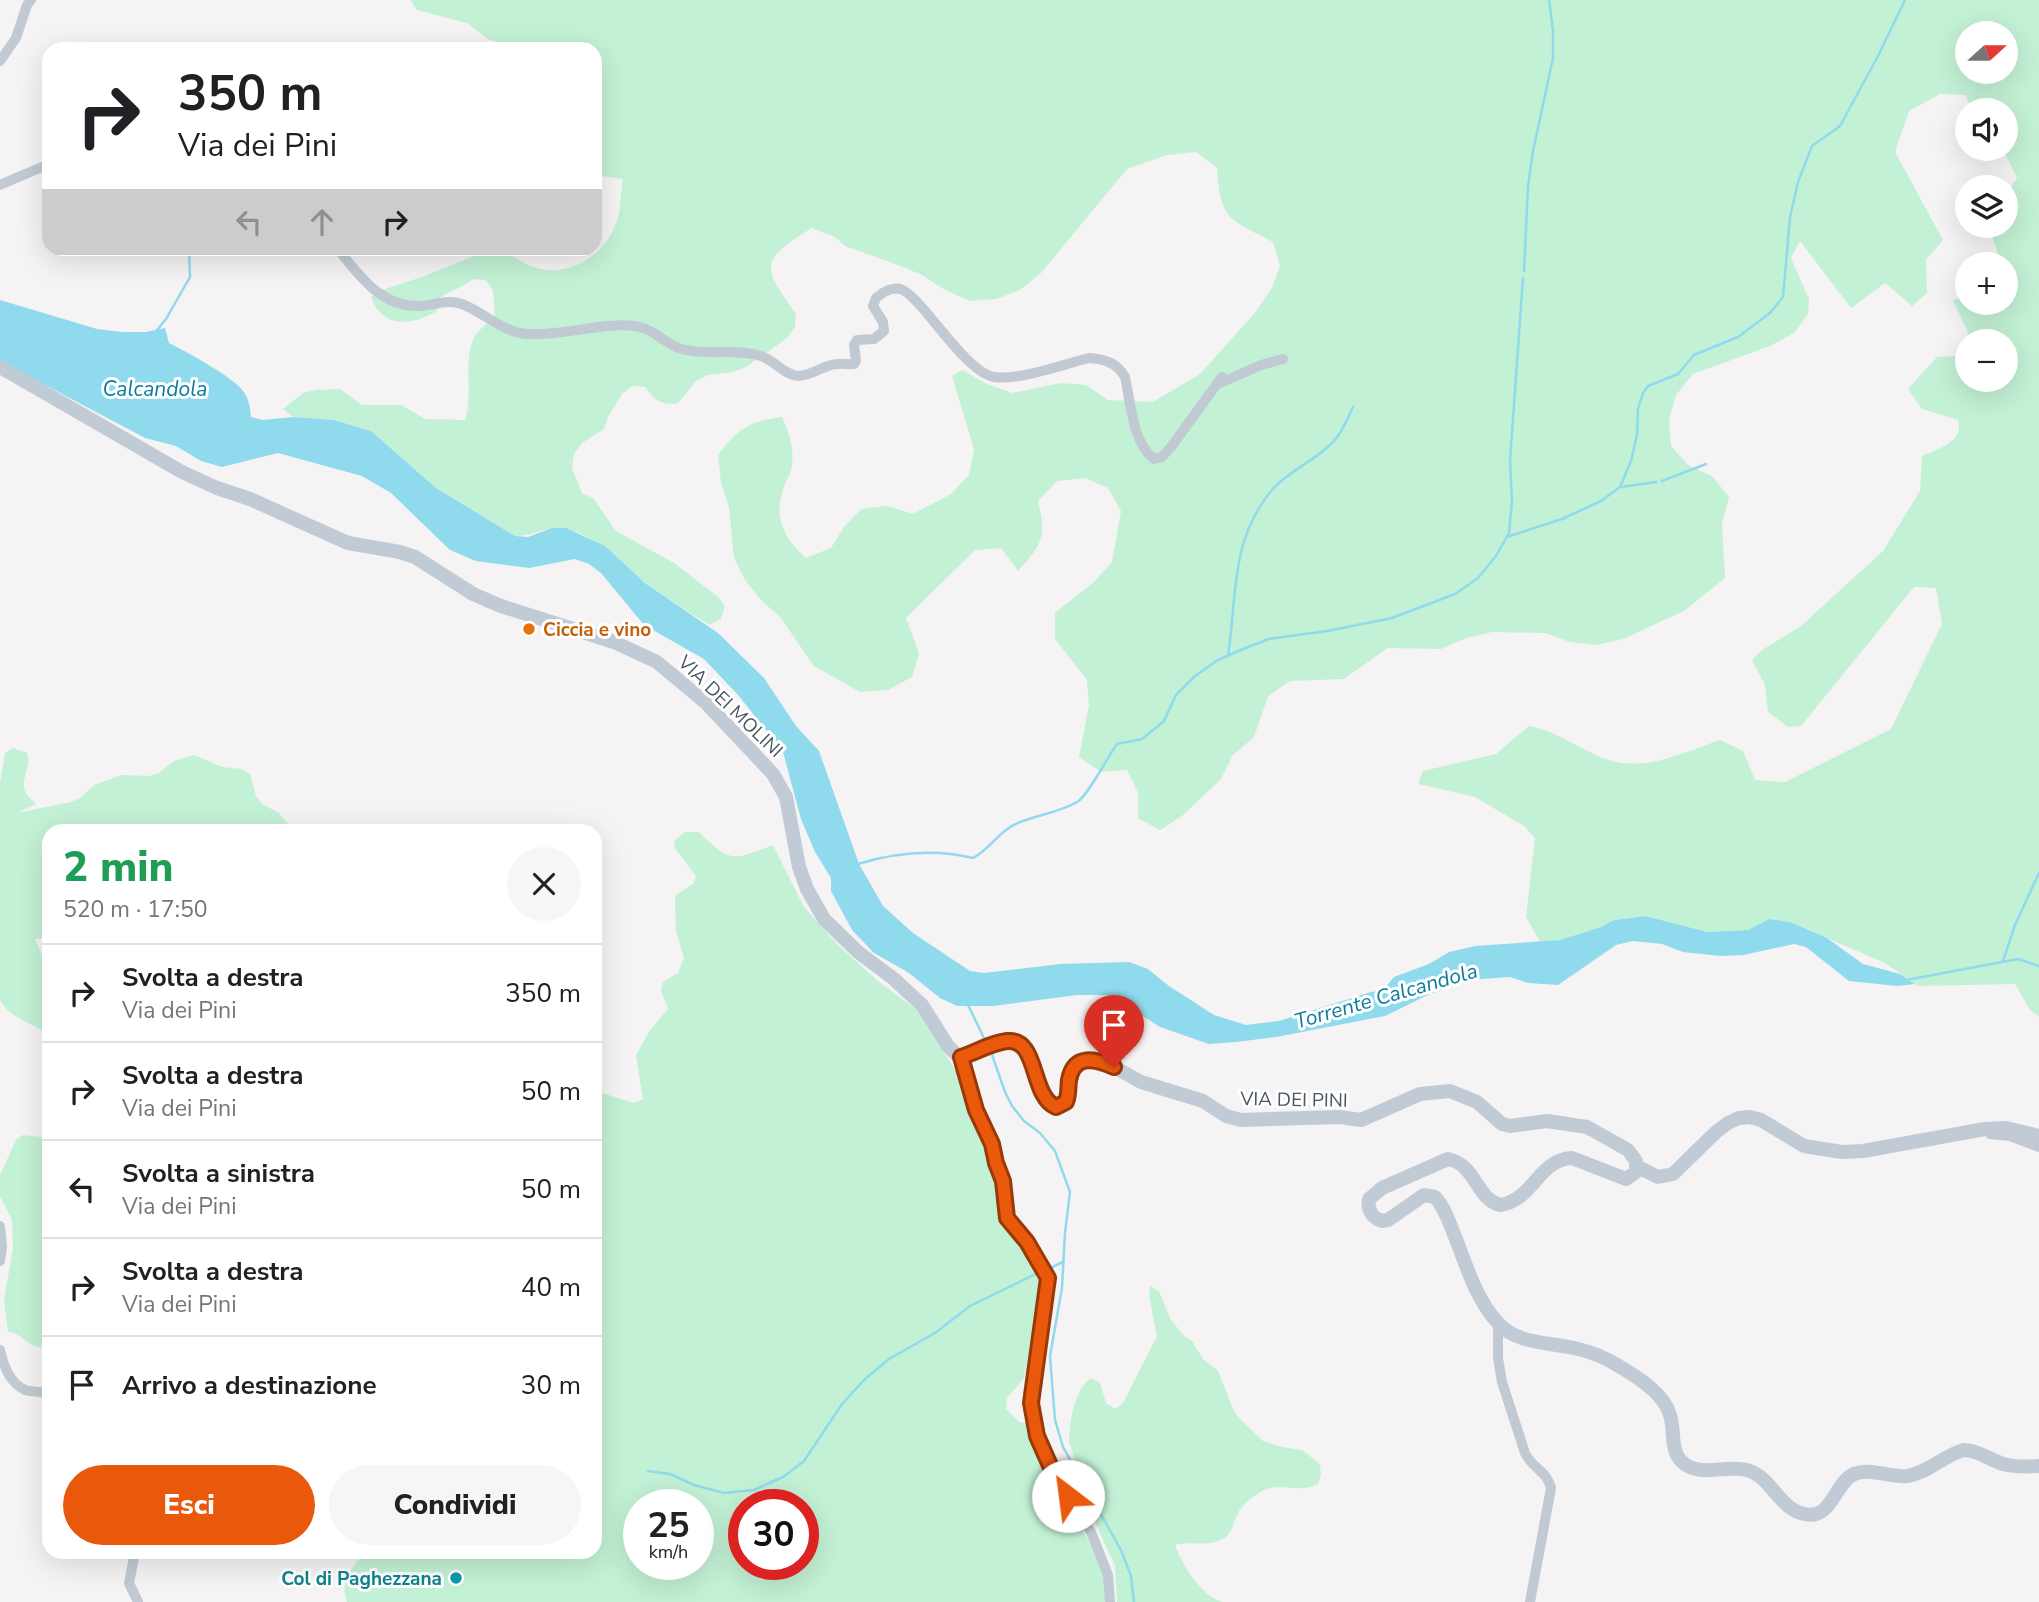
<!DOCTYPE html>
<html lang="it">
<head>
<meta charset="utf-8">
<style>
  :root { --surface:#fff; --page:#f6f6f6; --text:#202124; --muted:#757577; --line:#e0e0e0; --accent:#ea580c }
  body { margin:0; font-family:"Nunito Sans",sans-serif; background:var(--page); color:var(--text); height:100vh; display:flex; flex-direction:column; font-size:26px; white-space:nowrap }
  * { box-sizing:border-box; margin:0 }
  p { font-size:23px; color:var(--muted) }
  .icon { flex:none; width:38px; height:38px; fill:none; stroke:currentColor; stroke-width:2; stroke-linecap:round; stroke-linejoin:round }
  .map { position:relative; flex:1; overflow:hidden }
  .details { position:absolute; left:42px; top:824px; width:560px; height:735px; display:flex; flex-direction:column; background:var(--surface); border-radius:21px; box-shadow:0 7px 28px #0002 }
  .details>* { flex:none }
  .top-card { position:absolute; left:42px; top:42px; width:560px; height:214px; border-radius:21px; box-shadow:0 7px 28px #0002; background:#fff; color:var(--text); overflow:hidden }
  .needle { width:46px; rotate:69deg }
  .tools { position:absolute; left:1955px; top:21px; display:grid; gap:14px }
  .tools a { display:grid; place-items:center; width:63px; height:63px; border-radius:50%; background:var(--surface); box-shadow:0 7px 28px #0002; font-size:35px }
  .speed { position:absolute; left:623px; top:1489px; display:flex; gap:14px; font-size:35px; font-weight:700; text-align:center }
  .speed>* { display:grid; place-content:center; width:91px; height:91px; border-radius:50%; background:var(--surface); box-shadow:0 7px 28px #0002; line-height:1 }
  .speed small { font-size:18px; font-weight:400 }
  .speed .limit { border:10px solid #d22; background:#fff; color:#111 }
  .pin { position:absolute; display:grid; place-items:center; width:60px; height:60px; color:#fff; margin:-72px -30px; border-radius:50% 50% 50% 0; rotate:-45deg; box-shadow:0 0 7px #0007 }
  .pin .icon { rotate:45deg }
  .me { position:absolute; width:77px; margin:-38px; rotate:330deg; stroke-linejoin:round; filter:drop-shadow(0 0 5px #0008) }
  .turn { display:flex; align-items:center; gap:24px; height:147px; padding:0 21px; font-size:32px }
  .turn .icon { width:91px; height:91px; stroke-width:2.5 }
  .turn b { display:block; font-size:49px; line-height:60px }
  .lanes { display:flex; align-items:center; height:66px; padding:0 21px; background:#0003; justify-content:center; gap:35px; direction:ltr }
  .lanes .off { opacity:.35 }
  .round { display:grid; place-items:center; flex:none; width:74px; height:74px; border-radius:37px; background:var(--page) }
  .head { display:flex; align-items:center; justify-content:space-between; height:119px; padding:0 21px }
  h1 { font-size:42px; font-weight:800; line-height:52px; color:#1e9e55 }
  .button { display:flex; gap:14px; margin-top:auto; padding:14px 21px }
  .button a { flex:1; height:80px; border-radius:42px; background:var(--accent); color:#fff; font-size:28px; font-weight:800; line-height:80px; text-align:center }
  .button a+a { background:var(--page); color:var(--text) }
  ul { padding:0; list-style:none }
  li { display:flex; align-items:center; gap:21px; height:98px; padding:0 21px; border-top:2px solid var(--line) }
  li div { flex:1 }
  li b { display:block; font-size:26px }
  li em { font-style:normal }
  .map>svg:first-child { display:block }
</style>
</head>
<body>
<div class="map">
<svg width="2039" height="1602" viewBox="0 0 2039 1602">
  <rect width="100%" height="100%" fill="#f5f3f3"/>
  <g fill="#c3f1d5" fill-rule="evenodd">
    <path d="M410,0H2039V1017L2030,1010L2015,984L1918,986L1885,963L1790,922L1769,919L1748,930L1707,932L1646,916L1614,920L1601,927L1560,940L1540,942L1526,917L1535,838L1524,826L1475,797L1418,784L1423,771L1496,754L1529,726C1558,731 1581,751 1609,760C1646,772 1685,752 1720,740L1743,751L1755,780L1785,782L1891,729L1942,624L1936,588L1914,587L1801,726L1788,727L1768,712L1765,685L1752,660L1762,650L1801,626L1883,551L1920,491L1922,456C1938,449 1965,441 1958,420L1922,409L1908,389L1937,357L1956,356L1967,347V344V380H2006V341H1967L1968,332L1953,301L1967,293V303H2006V264H2001L1989,226H2006V195L2017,178L2003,149H2006V110H1967L1970,106L1966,95L1940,94L1909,111L1895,152L1943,240L1926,260L1927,293L1912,306L1885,283L1851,308L1800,241L1791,258L1809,299L1808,314L1794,333L1770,346L1693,374L1676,395L1669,420L1671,446L1688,465L1712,476L1729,497L1722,524L1725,578L1684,611L1623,639L1596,645L1570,642L1545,633L1492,632L1466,638L1441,649L1388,648L1344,679L1290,681L1268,696L1254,737L1233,755L1221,779L1182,816L1160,830L1138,818V793L1127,770L1101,772L1079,757L1089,705L1087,680L1055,639V613L1094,582L1112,562L1121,511L1108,488L1085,478L1057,481L1038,501C1047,536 1042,545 1018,571L1001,548L975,550L906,618L919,653L912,677L888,690L860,692L814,666L780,617L761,600L745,580L734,558L729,507L721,483L718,455C739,428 747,422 782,417C789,433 794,446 792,464C792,473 785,481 783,490C773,518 785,540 806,558L831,548L844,527L861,509L887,506L913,514L951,494L969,475L974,449L952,376L962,370L987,384L1012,393L1061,383L1086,385L1108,400L1153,402L1200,374L1254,314L1272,288L1280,266L1273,242C1230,219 1220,221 1217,168L1196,152L1167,155L1127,169L1041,273L1020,290L996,299L970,301L945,290L922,275L898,265L845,246L835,237L812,228C758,261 762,266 796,314L795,327L787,338L746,367L733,372L708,375L696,381L678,403C662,406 655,401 645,387L632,386L622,394L608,417L604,429L582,443L574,454L572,468L582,493L593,498L616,531L674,563L717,596L725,606L721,619L709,625C688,611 666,598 646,583C618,562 604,540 567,529C551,524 533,537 515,536L436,488L371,431L334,420L293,417L283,409L303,393L316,390L340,389L362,405H401L425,419L465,420C474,395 462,359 475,336C479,329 489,323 495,316L493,291L486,280L473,279C463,287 451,291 439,298L437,311C411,326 383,329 371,297L382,290L422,277L491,249C506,249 524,266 540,269C576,276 609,251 618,217C621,205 621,191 623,179L595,175V49H515L488,39L467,23L417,10ZM1967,33H2006V72H1967Z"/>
    <path d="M13,748L27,753C32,767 20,778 25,791C27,797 32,799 36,804L17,813L71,802L80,798L94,785L121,775L149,776L159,773L174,761L194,755L222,767L242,769L250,774L256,796L262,804L279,813L286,822L301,831H49V938L35,939L48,969L49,1039C36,1020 14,1024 0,1000V783L5,753Z"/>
    <path d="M685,832H699C731,864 733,860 773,845L804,907L837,944L878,981L917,1010L956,1071L997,1183L1002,1223L1040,1275L1041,1291L1024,1378L1007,1398L1006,1409L1019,1422L1030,1424C1039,1480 1087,1521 1103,1575C1106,1583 1105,1594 1105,1602H347C339,1582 353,1568 364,1552H595V1063L598,1070L596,1088L599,1092L634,1103L643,1099L636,1055L650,1030L668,1009L661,991L663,982L678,973L684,958L676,931L675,896L694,883L696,876L674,847L675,840ZM639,1505H698V1564H639ZM744,1505H803V1564H744Z"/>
    <path d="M23,1135L49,1138V1305C41,1318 45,1333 41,1347C24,1346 25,1334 8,1332L4,1300L13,1248L12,1220L0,1196V1175L16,1140Z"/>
    <path d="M1150,1286L1159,1291L1171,1320L1184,1336L1192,1341L1203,1359L1218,1371L1234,1411L1240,1419L1263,1441L1282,1447L1302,1450L1320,1464L1321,1476L1317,1485C1294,1494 1279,1480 1259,1493C1252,1497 1243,1504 1239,1511C1232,1523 1234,1536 1218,1541C1205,1546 1189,1541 1175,1545C1182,1565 1201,1596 1223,1602H1117L1115,1566L1094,1520L1069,1441C1070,1421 1074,1390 1091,1378L1100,1383L1106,1403L1115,1409L1123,1403L1157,1336L1149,1296Z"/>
  </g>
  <path fill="#90daee" d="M0,300L97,329L122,332H146L165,328L169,343C185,351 235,378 243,391C249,399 250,407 251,417L263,420L293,417L334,420L371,431L436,488L515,536L528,537L552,528H566L605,546L645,583L718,633L764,678L796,726L819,751L859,864L883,906L913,933L970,971L984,973L1060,964L1129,962L1148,969L1169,986L1214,1015L1246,1025L1279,1021L1371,992L1383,990L1394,977L1429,964L1449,952L1475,946L1560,940L1601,927L1614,920L1646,916L1707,932L1748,930L1769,919L1790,922L1827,938L1863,964L1900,974L1915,984L1897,986L1849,981L1806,947L1794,944L1743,955L1721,956L1683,952L1662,944L1633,941L1616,945L1558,985L1528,983L1510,977L1468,980L1430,994L1385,1016L1276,1037L1236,1042L1209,1044L1160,1027L1110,995H1077L993,1006H957L940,998L909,973L874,953L852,930L831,891V878L815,852L801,819L783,752L739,696L704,659L644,625L601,573L589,564L575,559L529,568L476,561L450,550L391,493L362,476L278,453L222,467L201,461L176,446L145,438L0,361Z"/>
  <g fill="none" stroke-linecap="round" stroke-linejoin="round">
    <g stroke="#90daee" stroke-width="2.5">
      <polyline points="1524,271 1528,187 1533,151 1553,58 1553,30 1549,0"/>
      <polyline points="157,330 166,319 190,277 189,248"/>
      <polyline points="1662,481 1706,464"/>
      <polyline points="1621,487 1656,482"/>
      <polyline points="1507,537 1562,519 1601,501 1620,487 1631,461 1637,435 1638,409 1643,393 1648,386 1678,374 1694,355 1738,337 1770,313 1783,297 1790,217 1798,182 1812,146 1840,126 1878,56 1905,0"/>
      <path d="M1228,656C1237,597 1230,541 1271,491C1288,471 1313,462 1331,444C1341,434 1347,420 1353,407"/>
      <path d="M858,864C894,853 935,849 973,858C987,851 994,839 1006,830C1023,816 1056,815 1077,802C1088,796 1108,756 1117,744L1142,739L1164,721L1176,695L1195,676L1218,660L1243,649L1269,639L1327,631L1392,618L1455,594L1478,578L1496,556L1509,533L1512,500L1510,461L1523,278"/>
      <polyline points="2003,961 2015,925 2039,873"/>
      <polyline points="1906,980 2018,959 2039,966"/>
      <polyline points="968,1005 985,1040"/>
      <polyline points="990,1049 1005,1092 1012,1106 1024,1121 1040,1133 1055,1151 1070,1192 1065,1233 1062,1288 1050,1356 1055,1420 1063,1447 1121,1550 1131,1576 1134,1602"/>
      <polyline points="1048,1269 1063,1262"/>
      <polyline points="648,1471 670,1474 694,1485 724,1493 754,1490 783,1477 804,1461 842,1404 865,1379 889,1359 935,1333 970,1306 1042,1271"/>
    </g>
    <g stroke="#c1cad2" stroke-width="10">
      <polyline points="0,61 16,38 27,5 31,0"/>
      <polyline points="0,185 49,164"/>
      <path d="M337,248C359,275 381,308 420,306C434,305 448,299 462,304C485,313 503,333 529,334C563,336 604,322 635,326C656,329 665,345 682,349C708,356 735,348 761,356C774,360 784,375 798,376C813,376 824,364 838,364C844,363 848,365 854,364L856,361L854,345L857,340L874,339L884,331L883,322L873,306L876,298C883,292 891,287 900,289C907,291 912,297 917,302C935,320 970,373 994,377C1017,381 1065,364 1089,358C1105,359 1117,363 1125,377C1131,403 1132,442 1154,459L1162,457L1171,447L1222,377"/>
      <polyline points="1218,384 1261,365 1283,359"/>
      <polyline points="961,1057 976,1110 992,1144 996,1163 1003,1180 1007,1218 1027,1242 1048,1278 1031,1403 1037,1436 1056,1479 1091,1532 1108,1575 1110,1602"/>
      <polyline points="1990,1134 2010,1136 2039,1147"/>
      <polyline points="0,1226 2,1247 0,1261"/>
      <path d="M1498,1324V1358L1502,1382L1525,1453C1532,1468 1547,1471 1551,1488L1530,1602"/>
      <path d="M0,1350C3,1364 10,1383 25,1390C32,1392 42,1392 49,1393"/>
      <polyline points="135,1552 129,1583 138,1602"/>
    </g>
    <g stroke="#c1cbd6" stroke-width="14">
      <path d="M0,367L182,472L217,488L250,499L348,543L400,552L415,557L473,594L501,606L614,642L657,662L706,703L773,774L786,797L799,867L807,889L824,919L858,952L894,979L922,1005L948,1046L958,1056C976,1056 992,1038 1011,1040C1043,1044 1028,1108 1061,1106L1066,1102L1074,1067L1078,1063L1091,1059L1114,1067L1141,1082L1203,1101L1226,1116L1241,1120L1340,1117L1361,1120L1420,1094L1450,1091L1477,1102L1502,1124L1510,1126L1547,1121L1587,1127L1628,1150L1636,1161V1172L1626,1179L1572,1158C1538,1160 1535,1198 1501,1205C1476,1200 1477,1165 1448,1159L1382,1188L1369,1199C1367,1209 1372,1218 1382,1221L1388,1220L1424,1195L1435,1197C1446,1209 1450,1225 1456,1239C1467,1268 1477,1301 1499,1324C1518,1345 1553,1342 1578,1349C1591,1352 1606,1358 1617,1365C1636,1376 1664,1393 1670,1415C1675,1430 1670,1449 1681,1461C1700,1479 1725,1464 1747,1470C1772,1477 1778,1508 1804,1514C1832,1521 1834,1483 1854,1474C1870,1467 1890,1478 1907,1476C1928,1473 1944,1455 1964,1450C1978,1450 1990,1460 2003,1464C2015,1467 2027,1467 2039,1466"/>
      <polyline points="1638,1167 1658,1177 1673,1174 1716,1132 1728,1123 1739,1118 1750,1117 1761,1120 1804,1146 1842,1152 1863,1151 1985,1129 2006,1128 2039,1136"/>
    </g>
  </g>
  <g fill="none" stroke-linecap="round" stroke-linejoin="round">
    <g stroke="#983908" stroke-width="18">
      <path id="route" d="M1068,1496L1056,1479L1037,1436L1031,1403L1048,1278L1027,1242L1007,1218L1003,1181L996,1163L992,1144L976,1110L961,1057C977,1052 990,1043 1007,1041C1039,1038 1030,1096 1056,1107L1066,1102C1069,1095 1068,1088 1069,1080C1074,1053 1096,1059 1114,1067"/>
    </g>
    <use href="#route" stroke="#ea580c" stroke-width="12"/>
  </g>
  <circle fill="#e8710a" stroke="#fff" stroke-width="2.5" cx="529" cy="629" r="7"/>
  <circle fill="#0f9aa8" stroke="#fff" stroke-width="2.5" cx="456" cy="1578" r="7"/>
  <g text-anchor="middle" stroke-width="6" stroke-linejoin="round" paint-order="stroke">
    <g font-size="19" font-weight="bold" fill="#c56008" stroke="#fff" text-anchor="start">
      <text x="543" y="636">Ciccia e vino</text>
    </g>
    <g font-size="19" fill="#4a5661" stroke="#fff">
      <text transform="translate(731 706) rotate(44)" y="7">VIA DEI MOLINI</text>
      <text transform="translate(1294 1099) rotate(1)" y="7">VIA DEI PINI</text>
    </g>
    <g font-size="19" font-weight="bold" fill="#0d838f" stroke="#fff" text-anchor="end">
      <text x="442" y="1585">Col di Paghezzana</text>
    </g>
    <g font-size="21" font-style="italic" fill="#0c7c9b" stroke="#fff">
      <text x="155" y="396">Calcandola</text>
      <text transform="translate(1386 996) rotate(-16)" y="7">Torrente Calcandola</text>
    </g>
  </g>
</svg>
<div class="tools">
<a><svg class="needle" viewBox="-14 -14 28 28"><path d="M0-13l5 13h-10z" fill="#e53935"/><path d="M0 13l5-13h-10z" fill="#757577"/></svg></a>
<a><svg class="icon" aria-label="sound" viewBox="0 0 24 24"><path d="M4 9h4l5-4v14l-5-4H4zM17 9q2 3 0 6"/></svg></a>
<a><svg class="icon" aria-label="layers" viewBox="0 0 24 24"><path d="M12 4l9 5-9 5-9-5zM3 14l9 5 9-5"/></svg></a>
<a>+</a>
<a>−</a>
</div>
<div class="speed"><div>25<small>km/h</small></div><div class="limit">30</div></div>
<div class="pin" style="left:1114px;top:1067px;background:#d93025"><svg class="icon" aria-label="arrive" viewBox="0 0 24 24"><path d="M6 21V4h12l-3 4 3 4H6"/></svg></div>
<svg class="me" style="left:1068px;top:1496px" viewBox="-20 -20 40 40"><circle r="19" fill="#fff"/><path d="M0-13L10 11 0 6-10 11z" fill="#ea580c"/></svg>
<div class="top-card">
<div class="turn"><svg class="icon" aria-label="right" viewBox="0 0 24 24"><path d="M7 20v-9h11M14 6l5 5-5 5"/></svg><div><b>350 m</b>Via dei Pini</div></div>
<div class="lanes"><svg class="icon off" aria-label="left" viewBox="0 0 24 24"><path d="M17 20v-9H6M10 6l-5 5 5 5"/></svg><svg class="icon off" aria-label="ahead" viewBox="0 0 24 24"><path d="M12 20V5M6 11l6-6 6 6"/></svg><svg class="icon" aria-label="right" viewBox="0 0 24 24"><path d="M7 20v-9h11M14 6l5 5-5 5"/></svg></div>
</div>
<section class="details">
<div class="head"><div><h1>2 min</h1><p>520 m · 17:50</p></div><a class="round"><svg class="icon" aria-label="close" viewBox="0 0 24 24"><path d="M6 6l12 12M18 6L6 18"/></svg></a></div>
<ul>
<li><svg class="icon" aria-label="right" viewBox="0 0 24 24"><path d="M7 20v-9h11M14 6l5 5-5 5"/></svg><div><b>Svolta a destra</b><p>Via dei Pini</p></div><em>350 m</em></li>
<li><svg class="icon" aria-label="right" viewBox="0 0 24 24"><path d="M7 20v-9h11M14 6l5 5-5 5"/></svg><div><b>Svolta a destra</b><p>Via dei Pini</p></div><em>50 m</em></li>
<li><svg class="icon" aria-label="left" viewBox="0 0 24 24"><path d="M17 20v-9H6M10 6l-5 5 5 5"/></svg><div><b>Svolta a sinistra</b><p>Via dei Pini</p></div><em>50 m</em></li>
<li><svg class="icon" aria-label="right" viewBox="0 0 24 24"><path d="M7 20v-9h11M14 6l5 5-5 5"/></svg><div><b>Svolta a destra</b><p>Via dei Pini</p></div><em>40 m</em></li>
<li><svg class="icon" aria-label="arrive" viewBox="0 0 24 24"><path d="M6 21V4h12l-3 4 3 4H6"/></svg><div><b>Arrivo a destinazione</b></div><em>30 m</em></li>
</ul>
<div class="button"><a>Esci</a><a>Condividi</a></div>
</section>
</div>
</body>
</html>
